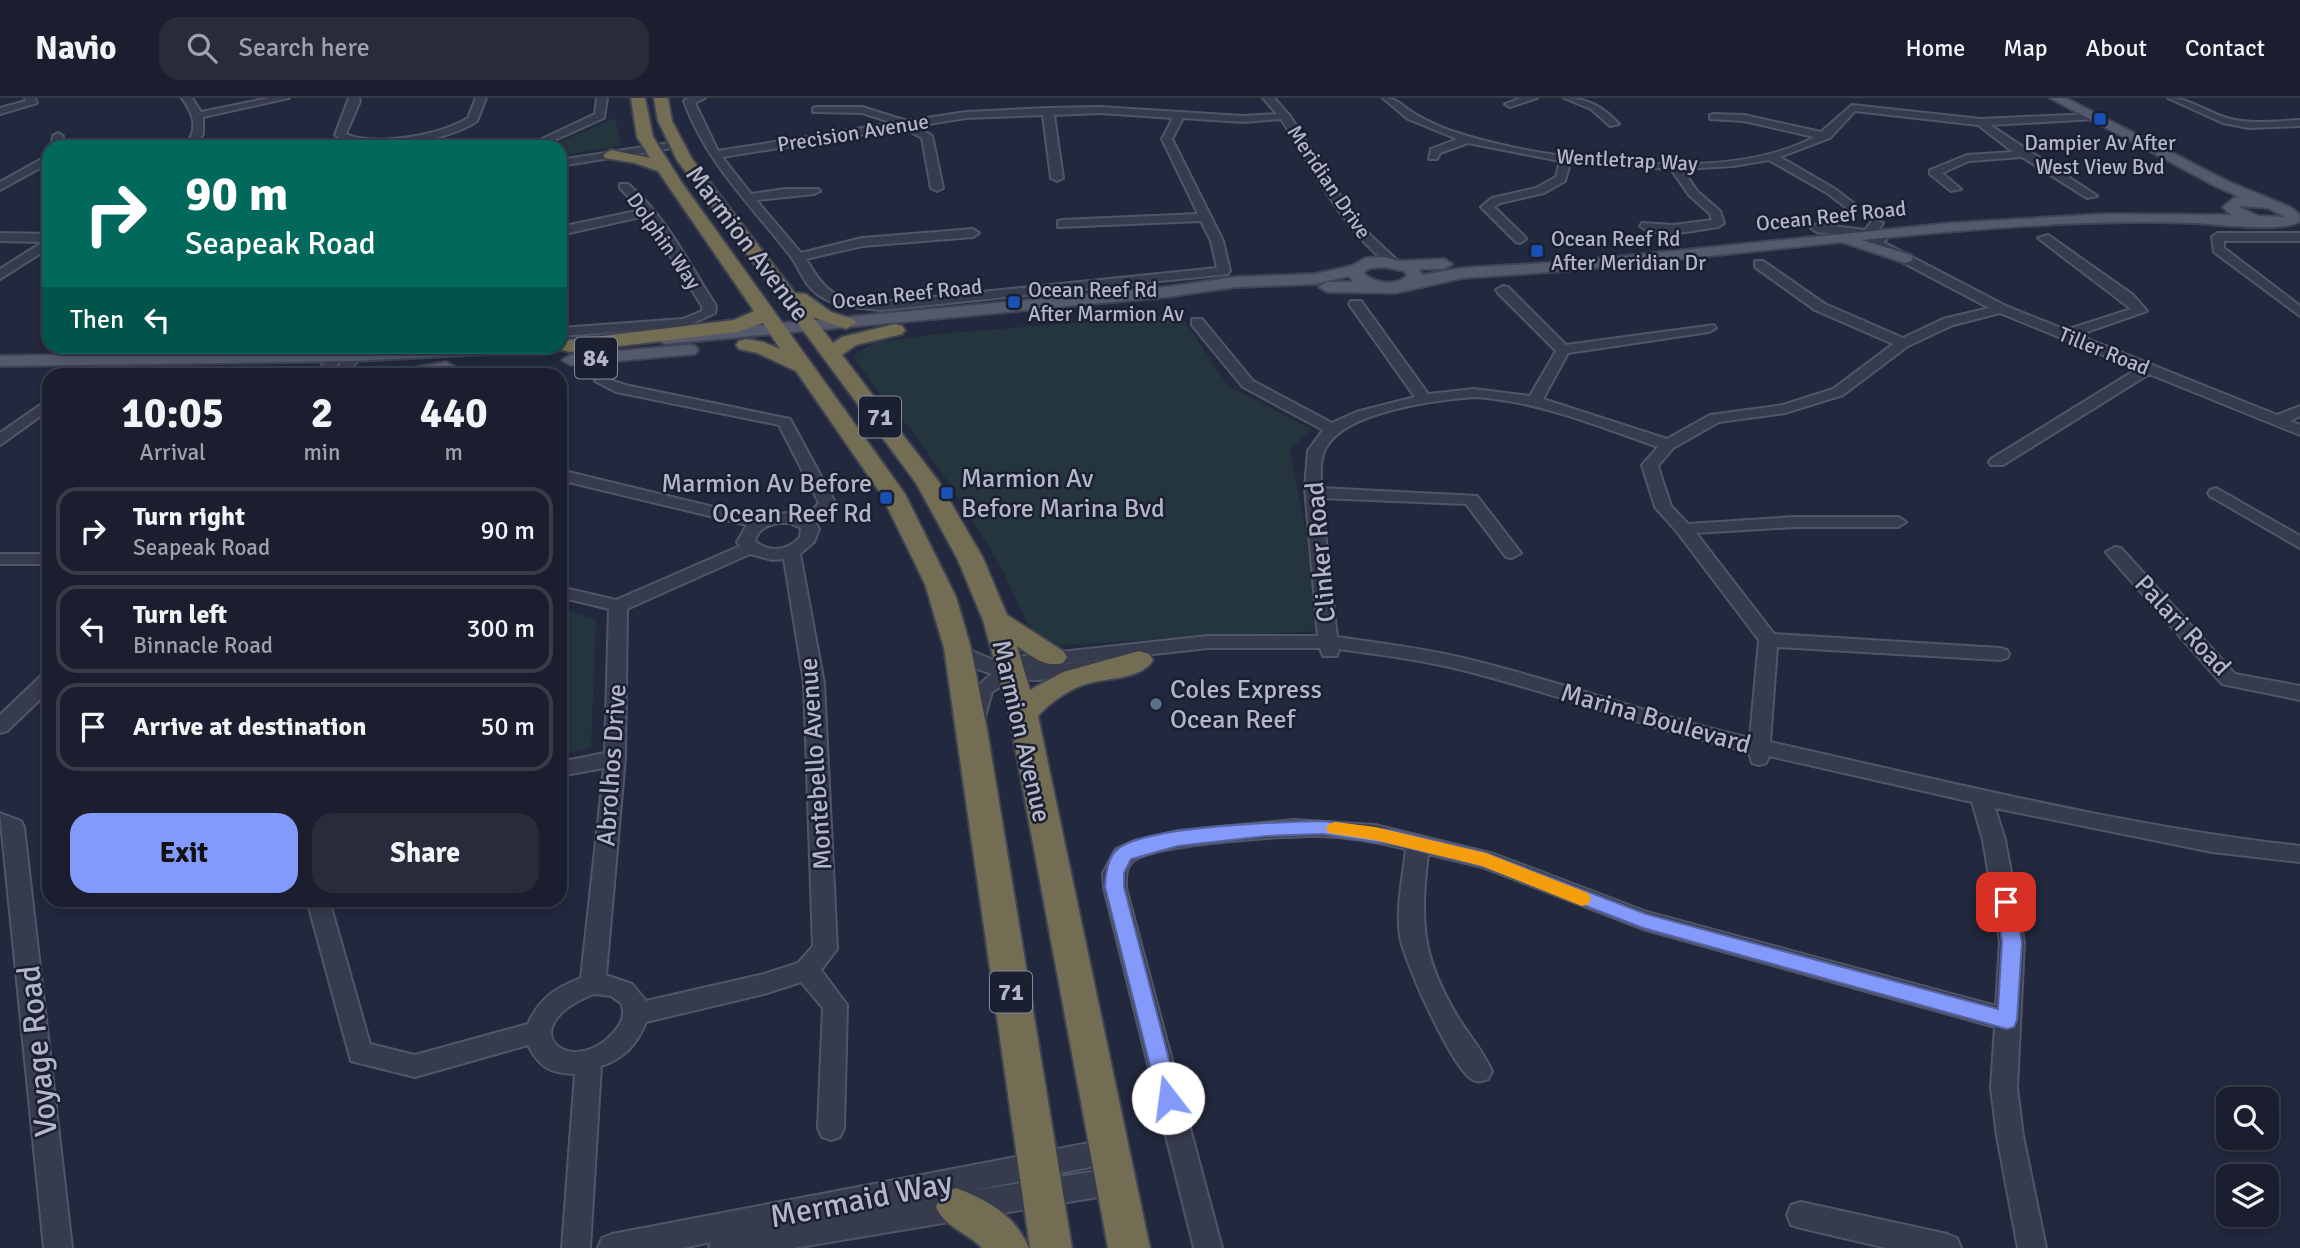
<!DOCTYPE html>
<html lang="en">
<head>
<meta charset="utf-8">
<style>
  :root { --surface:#1a1e2e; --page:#272b3a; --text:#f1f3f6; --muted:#9fa2aa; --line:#383c4a; --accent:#849afb }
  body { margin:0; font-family:Signika,sans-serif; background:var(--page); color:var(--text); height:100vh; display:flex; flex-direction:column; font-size:26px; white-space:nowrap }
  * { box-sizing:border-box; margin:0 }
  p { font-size:23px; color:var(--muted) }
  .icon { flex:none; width:38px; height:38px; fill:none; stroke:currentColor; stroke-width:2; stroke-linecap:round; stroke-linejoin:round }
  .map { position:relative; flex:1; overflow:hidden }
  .details { position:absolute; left:42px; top:270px; width:525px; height:539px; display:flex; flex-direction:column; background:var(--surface); border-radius:21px; box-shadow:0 4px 10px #0003,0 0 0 2px var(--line) }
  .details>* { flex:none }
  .top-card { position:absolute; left:42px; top:42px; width:525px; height:214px; border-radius:21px; box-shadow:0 4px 10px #0003,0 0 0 2px var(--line); background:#00695c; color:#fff; overflow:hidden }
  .tools { position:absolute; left:2216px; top:989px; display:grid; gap:14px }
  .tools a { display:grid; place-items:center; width:63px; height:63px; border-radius:14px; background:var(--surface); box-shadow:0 4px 10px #0003,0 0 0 2px var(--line); font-size:35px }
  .pin { position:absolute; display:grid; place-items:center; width:60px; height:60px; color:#fff; margin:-30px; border-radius:14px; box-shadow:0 4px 10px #0006 }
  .me { position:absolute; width:77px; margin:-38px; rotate:345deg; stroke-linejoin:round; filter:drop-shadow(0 0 5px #0008) }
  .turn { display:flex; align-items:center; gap:24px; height:147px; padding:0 28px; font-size:32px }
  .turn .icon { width:91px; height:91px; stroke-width:2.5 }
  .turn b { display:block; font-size:49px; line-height:60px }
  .then { display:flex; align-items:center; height:66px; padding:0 28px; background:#0003; gap:14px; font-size:26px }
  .eta { display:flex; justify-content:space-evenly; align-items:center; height:119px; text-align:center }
  .eta b { font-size:42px; font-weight:700; line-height:49px }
  .button { display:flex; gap:14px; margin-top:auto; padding:14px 28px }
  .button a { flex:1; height:80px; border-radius:21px; background:var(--accent); color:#111; font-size:28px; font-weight:700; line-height:80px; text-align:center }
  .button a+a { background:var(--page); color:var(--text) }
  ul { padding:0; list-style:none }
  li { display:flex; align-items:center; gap:21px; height:88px; margin:0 14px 10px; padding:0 14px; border:4px solid var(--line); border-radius:21px }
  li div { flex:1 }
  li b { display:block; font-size:26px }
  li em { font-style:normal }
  header { display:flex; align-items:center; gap:42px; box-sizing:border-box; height:98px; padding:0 35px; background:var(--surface); border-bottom:2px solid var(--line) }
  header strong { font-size:33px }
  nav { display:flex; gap:38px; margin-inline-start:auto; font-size:24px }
  .search { width:490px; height:63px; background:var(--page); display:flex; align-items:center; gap:18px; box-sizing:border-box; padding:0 24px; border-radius:21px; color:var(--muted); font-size:26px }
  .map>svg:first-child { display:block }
</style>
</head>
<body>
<header>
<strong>Navio</strong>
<div class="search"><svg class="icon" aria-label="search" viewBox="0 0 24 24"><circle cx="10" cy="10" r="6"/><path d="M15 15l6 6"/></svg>Search here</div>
<nav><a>Home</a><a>Map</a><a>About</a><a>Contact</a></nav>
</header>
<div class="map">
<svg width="2300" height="1150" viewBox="0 0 2300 1150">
  <rect width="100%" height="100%" fill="#22283d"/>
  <g fill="#24353e">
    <polygon points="615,20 622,47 560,58 560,49 547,49"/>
    <polygon points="1180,216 1228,288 1311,331 1290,353 1306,435 1320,533 1060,547 1038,537 1027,524 999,465 944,378 915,337 876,291 853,258 875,244 938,236"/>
    <polygon points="560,511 596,521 591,650 560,656"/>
  </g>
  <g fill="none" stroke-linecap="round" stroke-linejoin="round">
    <g stroke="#515667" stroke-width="4">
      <g id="minor">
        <polygon points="25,0 35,0 37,5 0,16 0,10 26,3"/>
        <path d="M182,0H192L201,14L269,0H289L203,19V36L195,49H185C198,31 195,18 182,0Z"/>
        <path d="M349,0H359L360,3L346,36C376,49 441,37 468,20L476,0H486L477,23C450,43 362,59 335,37Z"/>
        <polygon points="597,0 607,0 604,20 539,49 525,49 595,16"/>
        <path d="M689,0H705L695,5L718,53L894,25L862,15L813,14V10L817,9H862L907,23L966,14L1048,10L1100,9L1243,18L1277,16L1263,0H1274L1290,18L1349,112L1372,139L1400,165L1394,169L1390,168C1340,128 1315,73 1281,21L1243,24L1183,20L1172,41L1223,143L1230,173L1228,176L882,212C862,210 838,210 820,198C804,188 800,170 789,156C750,106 706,64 684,3ZM1100,15L1173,20L1162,41L1198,116L1062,122L1058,123V129L1201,123L1211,143L1217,170L882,204C836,200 830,201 806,161L862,148L973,139L979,135L973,131L862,140L801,155L756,102L814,96L820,93L818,91H785L751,96L722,59L904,30L922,40L931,90L937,93L943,90L932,38L916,28L966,20L1043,17L1051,80L1057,83L1063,80L1054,17Z"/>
        <path d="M1383,0C1398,0 1403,9 1415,16C1430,25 1447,32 1464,37C1553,64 1730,86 1814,39L1744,23L1710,21V17L1714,16L1744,17L1821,34L1852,7L1981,21L2092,16L2097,19L2096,21L1990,27L2097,98L2087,100L2022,59L1969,63L1942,75L1961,91L1951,93L1930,76V72L1967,57L2013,54L1978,27L1855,13L1830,40L1780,59L1835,91L1856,107V111H1848L1827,95L1769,62L1733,68L1682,71L1697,93L1720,113L1724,125L1718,129C1696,132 1659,142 1640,128L1642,125L1673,127L1712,122L1710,116L1689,97L1671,71L1570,65L1565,83L1544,95L1500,105L1494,109L1524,138L1526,141L1520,145L1516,144L1481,109L1492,100L1536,90L1556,79L1560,63L1468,45L1440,55L1437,61H1429L1431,51L1457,41L1408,21Z"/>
        <polygon points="1521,0 1537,0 1510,9 1505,6"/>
        <path d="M1564,0C1588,0 1603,9 1619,26L1610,28L1591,11Z"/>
        <path d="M2168,0C2190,0 2206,14 2227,20C2250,27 2276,23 2300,22V28L2249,30L2223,25Z"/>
        <polygon points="58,35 63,38 61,49 51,49 53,38"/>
        <polygon points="675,44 680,47 679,49 560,68 560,62"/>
        <polygon points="49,57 49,65 0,92 0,84"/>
        <path d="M620,86H628C666,118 689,166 716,208L715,215L685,229L560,238V230L683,221L702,213V208L645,118L560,137V129L641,112L620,90Z"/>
        <path d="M1873,122L1883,125L1876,135L1887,141L1883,144L2006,208L2066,232L2131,211L2038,140L2048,137L2133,197L2147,213L2078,237L2277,317L2300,308V318L2290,323L2300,327V337L2149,276L2003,367H1991L1989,364L1991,361L2137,271L2000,215L1953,227L1908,248L1843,297L1785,315L1719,324L1673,350L1658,368L1671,408L1688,426L1794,419H1898L1906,424L1898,429H1794L1696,435L1774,536L2000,550L2007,552L2009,556L2007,560L2000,562L1777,549L1770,644C1946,683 2121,728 2300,748V764L2212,754L1995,710L2005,742L2024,844L2017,990L2023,1038L2046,1150H2018L1997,1038L1991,990L1995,929L1643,831L1482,769L1428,756C1420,824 1421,857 1457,918C1468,936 1483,953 1492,973L1488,981C1482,983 1479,985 1473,982C1452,971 1404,863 1400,838C1396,809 1403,779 1406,751C1378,744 1350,739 1321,738C1293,737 1146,746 1131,765C1125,773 1126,780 1126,790L1222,1150H1194L1104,790L1103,775L1116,751L1134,743L1178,733L1294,722L1375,727L1494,756L1647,814L1996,908L2000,844L1983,742L1972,704L1769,658L1766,665L1759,667L1752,665L1749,654C1653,632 1561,597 1466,573C1424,562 1382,557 1339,551L1337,558H1323L1320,550H1208L1028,570L1093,563L1100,565L1103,569L1100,573L1039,582L1012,581L992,594L982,629H968L965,624C970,602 973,589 992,576L969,568L949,553L951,549L958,547L1005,567L1023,558L1208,538H1318L1305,390L1308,353L1323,332L1243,289L1192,227V221H1202L1253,283L1332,325L1356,314L1415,299L1349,206L1351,203H1361L1428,296L1474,291L1530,298L1556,253L1498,195L1496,192L1503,188L1508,189L1566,247L1714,227L1716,230L1709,234L1568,255L1543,301L1667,341L1710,317L1783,307L1833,291L1893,246L1815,212L1755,169V163H1763L1825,206L1903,240L1943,221L1989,210L1870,147L1866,140L1817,134L1811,130L1817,126L1865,132ZM1474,299C1539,303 1597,328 1658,349L1642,367L1655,409L1678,435L1759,542L1750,640C1653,618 1560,583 1463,560C1421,550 1379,545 1337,539L1321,400L1466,406L1506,459L1512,460L1521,455L1477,398L1321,390C1321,377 1319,360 1327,348C1348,313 1436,302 1474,299Z"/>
        <polygon points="0,135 49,136 49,150 0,181 0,171 43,144 0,143"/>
        <polygon points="2218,135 2300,135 2300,143 2224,143 2224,150 2300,208 2300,218 2214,154 2212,139"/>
        <polygon points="82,248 231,248 224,252 89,252"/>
        <polygon points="355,254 362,258 346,276 332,276 350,255"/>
        <polygon points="337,255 344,259 329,276 315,276 332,256"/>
        <path d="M602,279L625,287L790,321L836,406L816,426L819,431L814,444L800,456L824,585L837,851L821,872L847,907L844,1030L840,1039L831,1042L822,1039L818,1030L823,910L801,884L764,896L646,924C637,946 625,960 601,968L590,1150H562L575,976C550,975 540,970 528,947L415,979L351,963L307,802H329L370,946L415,957L528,926C540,900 555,890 581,880L604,670L560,678V664L605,655L609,511L560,499V489L616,502L740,448L737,444L747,427L560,382V372L759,420L786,415L805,419L819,405L779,327L616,294L595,283ZM779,425H790L801,430L800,439C788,453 769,455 755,443C758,431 767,427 779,425ZM750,456L772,462L784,461L804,585L813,848L798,865L764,876L646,903L632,886L606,877L625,660L627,511ZM594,896L611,898L621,905C626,916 622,925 614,934C571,983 508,930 594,896Z"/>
        <polygon points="49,301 49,312 0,347 0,335"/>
        <polygon points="2216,390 2300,438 2300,450 2210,398 2208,395 2210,392"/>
        <polygon points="2115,449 2121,450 2235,576 2300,588 2300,602 2222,586 2109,458 2106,454"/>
        <rect x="0" y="456" width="49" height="10"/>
        <polygon points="49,576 49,593 7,633 0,635 0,617 42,577"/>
        <polygon points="0,715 21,723 24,729 72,1150 44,1150"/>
        <polygon points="1110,1041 1120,1044 1124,1053 1120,1062 1110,1065 970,1093 1116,1070 1126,1074 1130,1083 1126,1092 1116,1096 794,1150 709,1150 711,1144 683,1150 598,1150 602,1140 612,1136"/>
        <polygon points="1801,1104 1947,1136 1957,1140 1961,1150 1886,1150 1801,1130 1791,1127 1787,1117 1791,1107"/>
      </g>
    </g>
    <g stroke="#3f4455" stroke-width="4">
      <g id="major">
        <path d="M2050,0H2066L2227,83L2290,109L2299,116L2300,123C2284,135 2217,126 2194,125C2084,121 1972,131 1862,142L1911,157L1913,160L1911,163L1905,165L1842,144L1565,173L1462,180L1396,195L1327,194L1319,189L1327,184H1353L1349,178L1315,186L1236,189L1166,199L665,246L656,241L665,236L1166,189L1236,179L1315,176L1351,168L1366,160L1384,159L1400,163L1444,161L1452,166L1444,171H1419L1422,177L1462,170L1565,164L1952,125L2106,116L2231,117L2223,109L2234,100L2240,99L2217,89ZM2242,108L2268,110L2285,119L2258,118L2239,109ZM1384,169L1404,173L1407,178C1393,189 1378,185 1365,177L1364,174L1370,170Z"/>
        <polygon points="594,241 603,246 600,250 355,263 0,268 0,258 560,248 560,242"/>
        <polygon points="689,247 695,248 698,252 695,256 571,267 562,262 571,257"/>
        <polygon points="446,264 455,269 452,273 435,276 399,276 402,272"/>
      </g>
    </g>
    <g stroke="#3e4354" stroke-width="4">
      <g id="highway">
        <polygon points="631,0 645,0 653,39 682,85 905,396 956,499 971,550 988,637 1072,1150 1030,1150 944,550 925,486 881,396 796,273 757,255 739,251 736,247 739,243 746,241 763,244 780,251 763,225 737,234 570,254 563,252 560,248 563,244 570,242 734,222 754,213 658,73 635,65 605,60 603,57 611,52 650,60 637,39"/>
        <path d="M654,0H668L672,23L692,61L795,195L806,196L831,214L853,221L856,225L846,231L813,219L833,245L842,239L895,226L902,228L905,232L902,236L856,247L842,257L939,384L983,460L1007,517L1063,553L1067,559L1063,565C1044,570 1032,558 1017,548L1030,592L1063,574L1139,553L1149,556L1153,562C1140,583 1104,579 1083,587C1065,594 1051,604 1038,618L1150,1150H1108L1009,616L983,522L957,460L916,385L677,62L658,23Z"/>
        <path d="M956,1090C988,1102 1015,1117 1029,1150H982C967,1134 944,1129 936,1109L942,1095Z"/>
      </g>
    </g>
    <use href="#minor" fill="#363b4d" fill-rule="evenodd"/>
    <use href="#major" fill="#54596d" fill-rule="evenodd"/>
    <use href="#highway" fill="#736d53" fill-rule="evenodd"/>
  </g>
  <path fill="#849afb" stroke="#5664a3" stroke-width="2" d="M1323,723L1396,733L1486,755L1646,816L1998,911L2002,844L1996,804L1999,799L2006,797L2012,799L2015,804L2022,844L2017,922L2014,929L2007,931L1643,830L1482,768L1396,747L1323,736L1266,738L1178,748L1131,761L1124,775V789L1179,1000L1175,1007L1168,1010L1160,1007L1105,789C1105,777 1108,758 1119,750C1150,728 1281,724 1323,723Z"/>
  <polygon fill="#f59e0b" points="1335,724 1375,729 1486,755 1588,795 1591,801 1588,806 1582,808 1482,768 1375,742 1329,735 1326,731 1329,726"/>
  <g fill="#1a4fb4" stroke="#1b2031" stroke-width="2.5">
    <rect x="2093" y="14" width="14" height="14" rx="3.5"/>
    <rect x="1530" y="146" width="14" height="14" rx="3.5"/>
    <rect x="1007" y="197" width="14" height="14" rx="3.5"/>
    <rect x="940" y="388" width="14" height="14" rx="3.5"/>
    <rect x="879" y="393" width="14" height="14" rx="3.5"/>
  </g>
  <circle fill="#5c6f8a" stroke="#1b2031" stroke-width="2.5" cx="1156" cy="606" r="7"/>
  <g text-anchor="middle" stroke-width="5" stroke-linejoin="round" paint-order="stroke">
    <g font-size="21" fill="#b2b6c8" stroke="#1b2031">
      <text transform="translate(853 35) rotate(-9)" y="7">Precision Avenue</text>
      <text transform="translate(1627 62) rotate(3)" y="7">Wentletrap Way</text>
      <text transform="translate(1329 84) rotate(56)" y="7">Meridian Drive</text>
      <text transform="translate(1831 118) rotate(-6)" y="7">Ocean Reef Road</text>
      <text transform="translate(664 143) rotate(55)" y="7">Dolphin Way</text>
      <text transform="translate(907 196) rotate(-6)" y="7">Ocean Reef Road</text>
      <text transform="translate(2104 253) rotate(22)" y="7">Tiller Road</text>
    </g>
    <g font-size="21" fill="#b2b6c8" stroke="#1b2031" text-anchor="start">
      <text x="2100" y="52" text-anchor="middle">Dampier Av After<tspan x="2100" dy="24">West View Bvd</tspan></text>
      <text x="1551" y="148">Ocean Reef Rd<tspan x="1551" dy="24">After Meridian Dr</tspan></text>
      <text x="1028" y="199">Ocean Reef Rd<tspan x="1028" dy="24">After Marmion Av</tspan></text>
    </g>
    <g fill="#1b2031" stroke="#85899b" stroke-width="2">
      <rect x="575" y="239.5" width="42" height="41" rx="5"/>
      <rect x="859" y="298.5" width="42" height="41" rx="5"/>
      <rect x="990" y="873.5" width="42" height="41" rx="5"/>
    </g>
    <g font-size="24" font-weight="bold" fill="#b2b6c8">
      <text x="596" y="268">84</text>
      <text x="880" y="327">71</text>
      <text x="1011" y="902">71</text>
    </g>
    <g font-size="26" fill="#b2b6c8" stroke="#1b2031">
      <text transform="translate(748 145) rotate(53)" y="9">Marmion Avenue</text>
      <text transform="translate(1320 454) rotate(-95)" y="9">Clinker Road</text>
      <text transform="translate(2183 527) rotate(47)" y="9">Palari Road</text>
      <text transform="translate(1656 620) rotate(16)" y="9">Marina Boulevard</text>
      <text transform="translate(1022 633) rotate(77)" y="9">Marmion Avenue</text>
      <text transform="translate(815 666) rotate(-94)" y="9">Montebello Avenue</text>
      <text transform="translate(611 667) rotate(-86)" y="9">Abrolhos Drive</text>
    </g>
    <g font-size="26" fill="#b2b6c8" stroke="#1b2031" text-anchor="start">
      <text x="961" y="389">Marmion Av<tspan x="961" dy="30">Before Marina Bvd</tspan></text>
      <text x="872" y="394" text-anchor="end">Marmion Av Before<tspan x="872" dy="30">Ocean Reef Rd</tspan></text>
      <text x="1170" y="600">Coles Express<tspan x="1170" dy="30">Ocean Reef</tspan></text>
    </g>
    <g font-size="32" fill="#b2b6c8" stroke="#1b2031">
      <text transform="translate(37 953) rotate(-96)" y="11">Voyage Road</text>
      <text transform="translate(861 1101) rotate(-11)" y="11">Mermaid Way</text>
    </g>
  </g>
</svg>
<div class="tools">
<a><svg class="icon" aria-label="search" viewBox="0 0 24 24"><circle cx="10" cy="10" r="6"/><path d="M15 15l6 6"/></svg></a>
<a><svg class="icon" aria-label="layers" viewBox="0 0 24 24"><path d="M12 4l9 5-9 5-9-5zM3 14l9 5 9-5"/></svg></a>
</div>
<div class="pin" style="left:2006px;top:804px;background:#d93025"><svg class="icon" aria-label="arrive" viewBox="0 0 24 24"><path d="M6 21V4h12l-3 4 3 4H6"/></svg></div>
<svg class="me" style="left:1168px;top:1000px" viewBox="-20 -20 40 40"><circle r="19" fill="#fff"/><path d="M0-13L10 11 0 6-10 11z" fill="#849afb"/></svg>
<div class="top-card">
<div class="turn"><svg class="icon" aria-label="right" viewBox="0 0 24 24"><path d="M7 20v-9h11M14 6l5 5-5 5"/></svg><div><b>90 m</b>Seapeak Road</div></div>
<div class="then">Then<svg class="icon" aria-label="left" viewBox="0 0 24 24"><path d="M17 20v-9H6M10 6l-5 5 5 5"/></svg></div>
</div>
<section class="details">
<div class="eta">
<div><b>10:05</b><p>Arrival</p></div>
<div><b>2</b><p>min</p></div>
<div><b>440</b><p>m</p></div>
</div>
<ul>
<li><svg class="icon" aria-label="right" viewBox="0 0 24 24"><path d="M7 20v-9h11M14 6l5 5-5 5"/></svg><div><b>Turn right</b><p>Seapeak Road</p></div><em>90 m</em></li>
<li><svg class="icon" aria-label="left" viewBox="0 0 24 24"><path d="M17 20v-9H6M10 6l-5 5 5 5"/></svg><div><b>Turn left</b><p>Binnacle Road</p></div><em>300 m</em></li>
<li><svg class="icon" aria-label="arrive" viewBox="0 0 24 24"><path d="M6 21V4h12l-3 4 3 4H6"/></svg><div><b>Arrive at destination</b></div><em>50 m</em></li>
</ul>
<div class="button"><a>Exit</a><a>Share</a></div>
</section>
</div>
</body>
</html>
